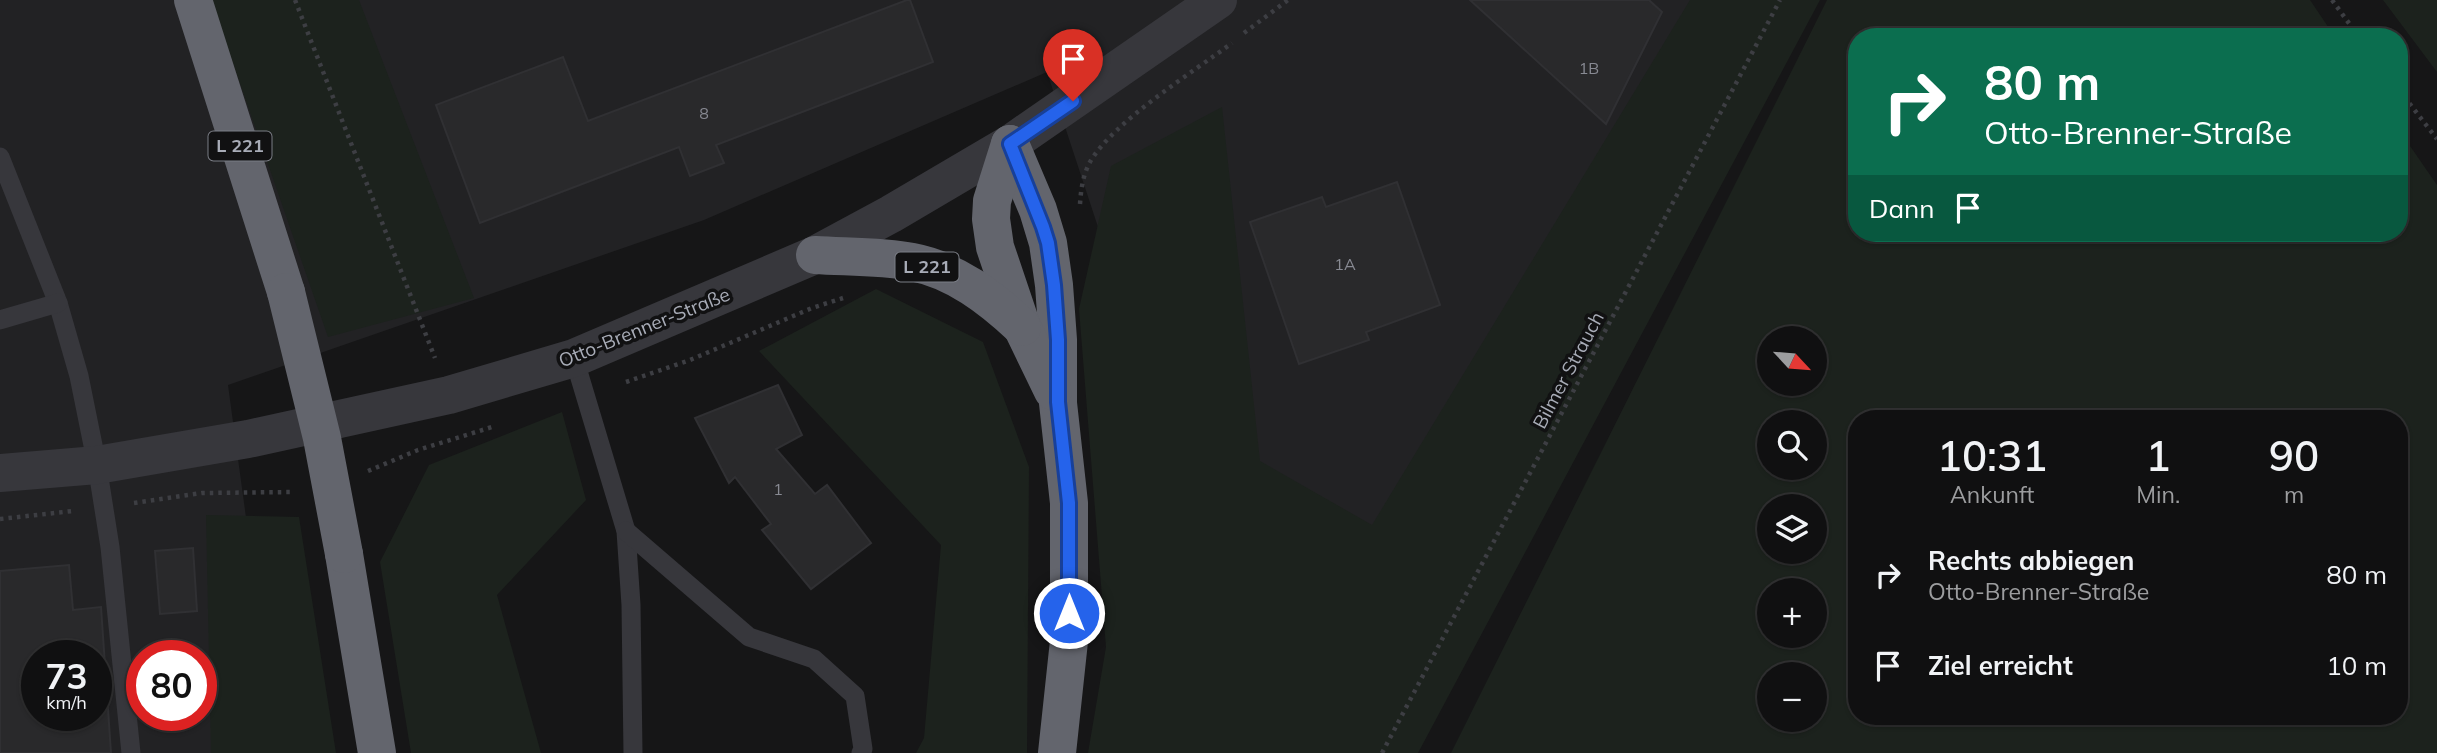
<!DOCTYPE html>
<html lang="de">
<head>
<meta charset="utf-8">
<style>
  :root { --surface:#101011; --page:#1e1e1f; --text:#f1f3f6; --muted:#9c9d9f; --line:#303031 }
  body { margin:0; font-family:Mulish,sans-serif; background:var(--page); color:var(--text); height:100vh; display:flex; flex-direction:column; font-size:26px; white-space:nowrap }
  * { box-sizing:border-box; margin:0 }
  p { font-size:23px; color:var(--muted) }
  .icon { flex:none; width:38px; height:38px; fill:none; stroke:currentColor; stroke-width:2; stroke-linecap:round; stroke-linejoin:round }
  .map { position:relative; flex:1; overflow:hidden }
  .panel { position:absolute; left:1848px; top:410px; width:560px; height:315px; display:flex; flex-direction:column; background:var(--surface); border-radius:28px; box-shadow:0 2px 5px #0004,0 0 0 2px var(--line) }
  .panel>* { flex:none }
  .top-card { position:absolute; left:1848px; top:28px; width:560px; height:214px; border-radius:28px; box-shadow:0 2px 5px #0004,0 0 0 2px var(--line); background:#0b6e4f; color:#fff; overflow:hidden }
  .needle { width:46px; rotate:116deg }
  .tools { position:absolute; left:1757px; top:326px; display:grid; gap:14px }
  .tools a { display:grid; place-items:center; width:70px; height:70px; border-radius:50%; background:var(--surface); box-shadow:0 2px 5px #0004,0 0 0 2px var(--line); font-size:35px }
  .speed { position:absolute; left:21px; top:640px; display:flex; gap:14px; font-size:35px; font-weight:700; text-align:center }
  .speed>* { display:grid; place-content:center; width:91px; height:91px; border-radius:50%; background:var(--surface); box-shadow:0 2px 5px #0004,0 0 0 2px var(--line); line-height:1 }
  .speed small { font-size:18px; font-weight:400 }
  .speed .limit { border:10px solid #d22; background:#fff; color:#111 }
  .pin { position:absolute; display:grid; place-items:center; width:60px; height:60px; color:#fff; margin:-72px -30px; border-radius:50% 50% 50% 0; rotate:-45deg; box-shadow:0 0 7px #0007 }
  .pin .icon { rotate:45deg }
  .me { position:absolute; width:77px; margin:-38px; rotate:0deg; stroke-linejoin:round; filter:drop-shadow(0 0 5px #0008) }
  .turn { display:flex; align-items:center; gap:24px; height:147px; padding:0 21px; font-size:32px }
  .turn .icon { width:91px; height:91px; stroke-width:2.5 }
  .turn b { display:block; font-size:49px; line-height:60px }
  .then { display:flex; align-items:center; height:66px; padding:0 21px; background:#0003; gap:14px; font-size:26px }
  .eta { display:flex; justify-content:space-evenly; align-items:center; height:119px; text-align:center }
  .eta b { font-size:42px; font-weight:600; line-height:49px }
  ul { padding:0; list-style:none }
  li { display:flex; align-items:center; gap:21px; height:91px; padding:0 21px }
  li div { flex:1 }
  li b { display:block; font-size:26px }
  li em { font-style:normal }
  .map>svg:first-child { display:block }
</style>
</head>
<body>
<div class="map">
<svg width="2437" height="753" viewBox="0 0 2437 753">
  <rect width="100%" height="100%" fill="#161617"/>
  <path fill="#222224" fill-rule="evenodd" d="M0,0H1786L1359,619L1198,531L1047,72L704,220L228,385L278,753H0ZM37,656H96V716H37ZM142,656H201V716H142Z"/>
  <g fill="#1c221d" fill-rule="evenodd">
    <polygon points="211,0 359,0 474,298 328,337"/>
    <polygon points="1690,0 1820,0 1418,753 1088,753 1106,647 1079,309 1111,166 1222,107 1260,461 1372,525"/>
    <path d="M1827,0H2310L2335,37H1857V233H2399V130L2437,185V753H1451ZM1769,338H1815V383H1769ZM2399,418V716H1857V418ZM1769,422H1815V467H1769ZM1769,506H1815V551H1769ZM1769,590H1815V635H1769ZM1769,674H1815V719H1769Z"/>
    <polygon points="2383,0 2437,0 2437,72"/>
    <polygon points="876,289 983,342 1029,467 1027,753 916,753 924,738 941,545 759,351"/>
    <polygon points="562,412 586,500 497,595 541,753 411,753 380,562 429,465"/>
    <polygon points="206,515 299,517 336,753 211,753"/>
  </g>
  <g fill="#29292b" stroke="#303033" stroke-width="2" fill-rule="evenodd">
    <polygon points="907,0 910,0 933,62 716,145 724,163 690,176 679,147 480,223 436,105 563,57 588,121"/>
    <polygon points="1470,0 1649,0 1662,12 1606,124"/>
    <polygon points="1397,182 1440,305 1366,332 1369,340 1299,364 1250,222 1322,197 1326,207"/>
    <polygon points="778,385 802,435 776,449 815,494 827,485 871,543 811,589 762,530 771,524 735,477 729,483 695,418"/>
    <polygon points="193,548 197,611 160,614 155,551"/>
    <path d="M69,565L73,610L101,607L111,753H0V571ZM37,656H96V716H37Z"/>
  </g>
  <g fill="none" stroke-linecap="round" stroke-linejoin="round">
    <g stroke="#3d3e43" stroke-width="4.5" stroke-dasharray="3.5 5" stroke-linecap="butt">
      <polyline points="295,0 435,358"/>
      <polyline points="2332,0 2359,37"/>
      <polyline points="1244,33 1288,0"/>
      <polyline points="2399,90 2437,139"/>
      <path d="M1080,204C1081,189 1083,175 1090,162C1113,122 1193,72 1232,43"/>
      <polyline points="626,382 690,360 812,308 843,298"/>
      <polyline points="368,471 418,450 492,427"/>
      <polyline points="134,503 202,493 293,492"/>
      <polyline points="0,519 73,511"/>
      <polyline points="1382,753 1780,0"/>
    </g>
    <g stroke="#37373c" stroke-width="19">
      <polyline points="0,157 58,303 79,376 97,465 110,547 131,753"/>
      <polyline points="0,320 58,303"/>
      <polyline points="574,358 626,531 631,605 633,753"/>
      <polyline points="626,531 749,637 814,659 855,696 863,749 861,753"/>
    </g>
    <polyline stroke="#37373c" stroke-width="38" points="0,473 97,465 248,439 449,395 574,358 815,255 891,214 1010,144 1218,0"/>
    <g stroke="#63656d" stroke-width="38">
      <polyline points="193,0 286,292"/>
      <polyline points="1010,144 1038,210 1048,243 1054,285 1058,340 1058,403 1069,503 1069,641 1057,753"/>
      <polyline points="1010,144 992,201 991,219 995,247 1022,327 1053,391"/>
      <path d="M815,255C847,257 881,256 912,262C955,270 991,298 1022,327"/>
      <polyline points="344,554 377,753"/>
    </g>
    <polyline stroke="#63656d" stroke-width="38" points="286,292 322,438 344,554"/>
  </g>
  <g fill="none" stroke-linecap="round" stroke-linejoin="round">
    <g stroke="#184099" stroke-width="18">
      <polyline id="route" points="1069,613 1069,503 1058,402 1058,340 1054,285 1048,243 1043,227 1010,144 1073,101"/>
    </g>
    <use href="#route" stroke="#2563eb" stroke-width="12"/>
  </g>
  <g text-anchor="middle" stroke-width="7" stroke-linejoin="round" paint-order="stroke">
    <g font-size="16" fill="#888a93">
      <text x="1589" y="74">1B</text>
      <text x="704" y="119">8</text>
      <text x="1345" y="270">1A</text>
      <text x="778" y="495">1</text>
    </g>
    <g fill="#111112" stroke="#7b7e86" stroke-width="2">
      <rect x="208.5" y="131.5" width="63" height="29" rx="5"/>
      <rect x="895.5" y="252.5" width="63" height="29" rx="5"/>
    </g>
    <g font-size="18" font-weight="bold" fill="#a8acb7">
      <text x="240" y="152">L 221</text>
      <text x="927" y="273">L 221</text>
    </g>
    <g font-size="19" fill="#a8acb7" stroke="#111112">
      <text transform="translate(644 327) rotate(-22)" y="7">Otto-Brenner-Straße</text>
      <text transform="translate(1568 370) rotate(-62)" y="7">Bilmer Strauch</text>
    </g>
  </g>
</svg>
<div class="tools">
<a><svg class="needle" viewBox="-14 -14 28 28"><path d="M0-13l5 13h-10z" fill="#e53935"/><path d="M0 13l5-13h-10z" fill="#9c9d9f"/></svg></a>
<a><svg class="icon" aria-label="search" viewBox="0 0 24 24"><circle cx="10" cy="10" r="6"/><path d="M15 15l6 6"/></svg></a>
<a><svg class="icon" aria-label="layers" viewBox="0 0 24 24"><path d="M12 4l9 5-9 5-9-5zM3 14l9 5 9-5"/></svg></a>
<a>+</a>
<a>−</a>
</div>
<div class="speed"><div>73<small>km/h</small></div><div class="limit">80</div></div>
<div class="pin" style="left:1073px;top:101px;background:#d93025"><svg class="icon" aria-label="arrive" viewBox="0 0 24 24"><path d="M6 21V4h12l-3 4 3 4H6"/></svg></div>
<svg class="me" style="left:1069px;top:613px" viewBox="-20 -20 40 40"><circle r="17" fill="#2563eb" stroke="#fff" stroke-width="3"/><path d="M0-11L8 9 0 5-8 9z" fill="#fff"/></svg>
<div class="top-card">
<div class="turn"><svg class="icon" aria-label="right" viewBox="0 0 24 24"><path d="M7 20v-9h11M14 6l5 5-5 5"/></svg><div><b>80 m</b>Otto-Brenner-Straße</div></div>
<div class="then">Dann<svg class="icon" aria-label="arrive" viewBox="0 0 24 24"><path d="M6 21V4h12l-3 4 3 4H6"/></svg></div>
</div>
<section class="panel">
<div class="eta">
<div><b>10:31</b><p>Ankunft</p></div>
<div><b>1</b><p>Min.</p></div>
<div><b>90</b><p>m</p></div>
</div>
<ul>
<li><svg class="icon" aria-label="right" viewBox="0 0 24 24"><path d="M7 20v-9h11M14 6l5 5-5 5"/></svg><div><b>Rechts abbiegen</b><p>Otto-Brenner-Straße</p></div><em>80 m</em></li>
<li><svg class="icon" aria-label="arrive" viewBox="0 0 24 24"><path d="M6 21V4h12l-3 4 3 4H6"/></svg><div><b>Ziel erreicht</b></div><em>10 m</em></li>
</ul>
</section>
</div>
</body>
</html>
